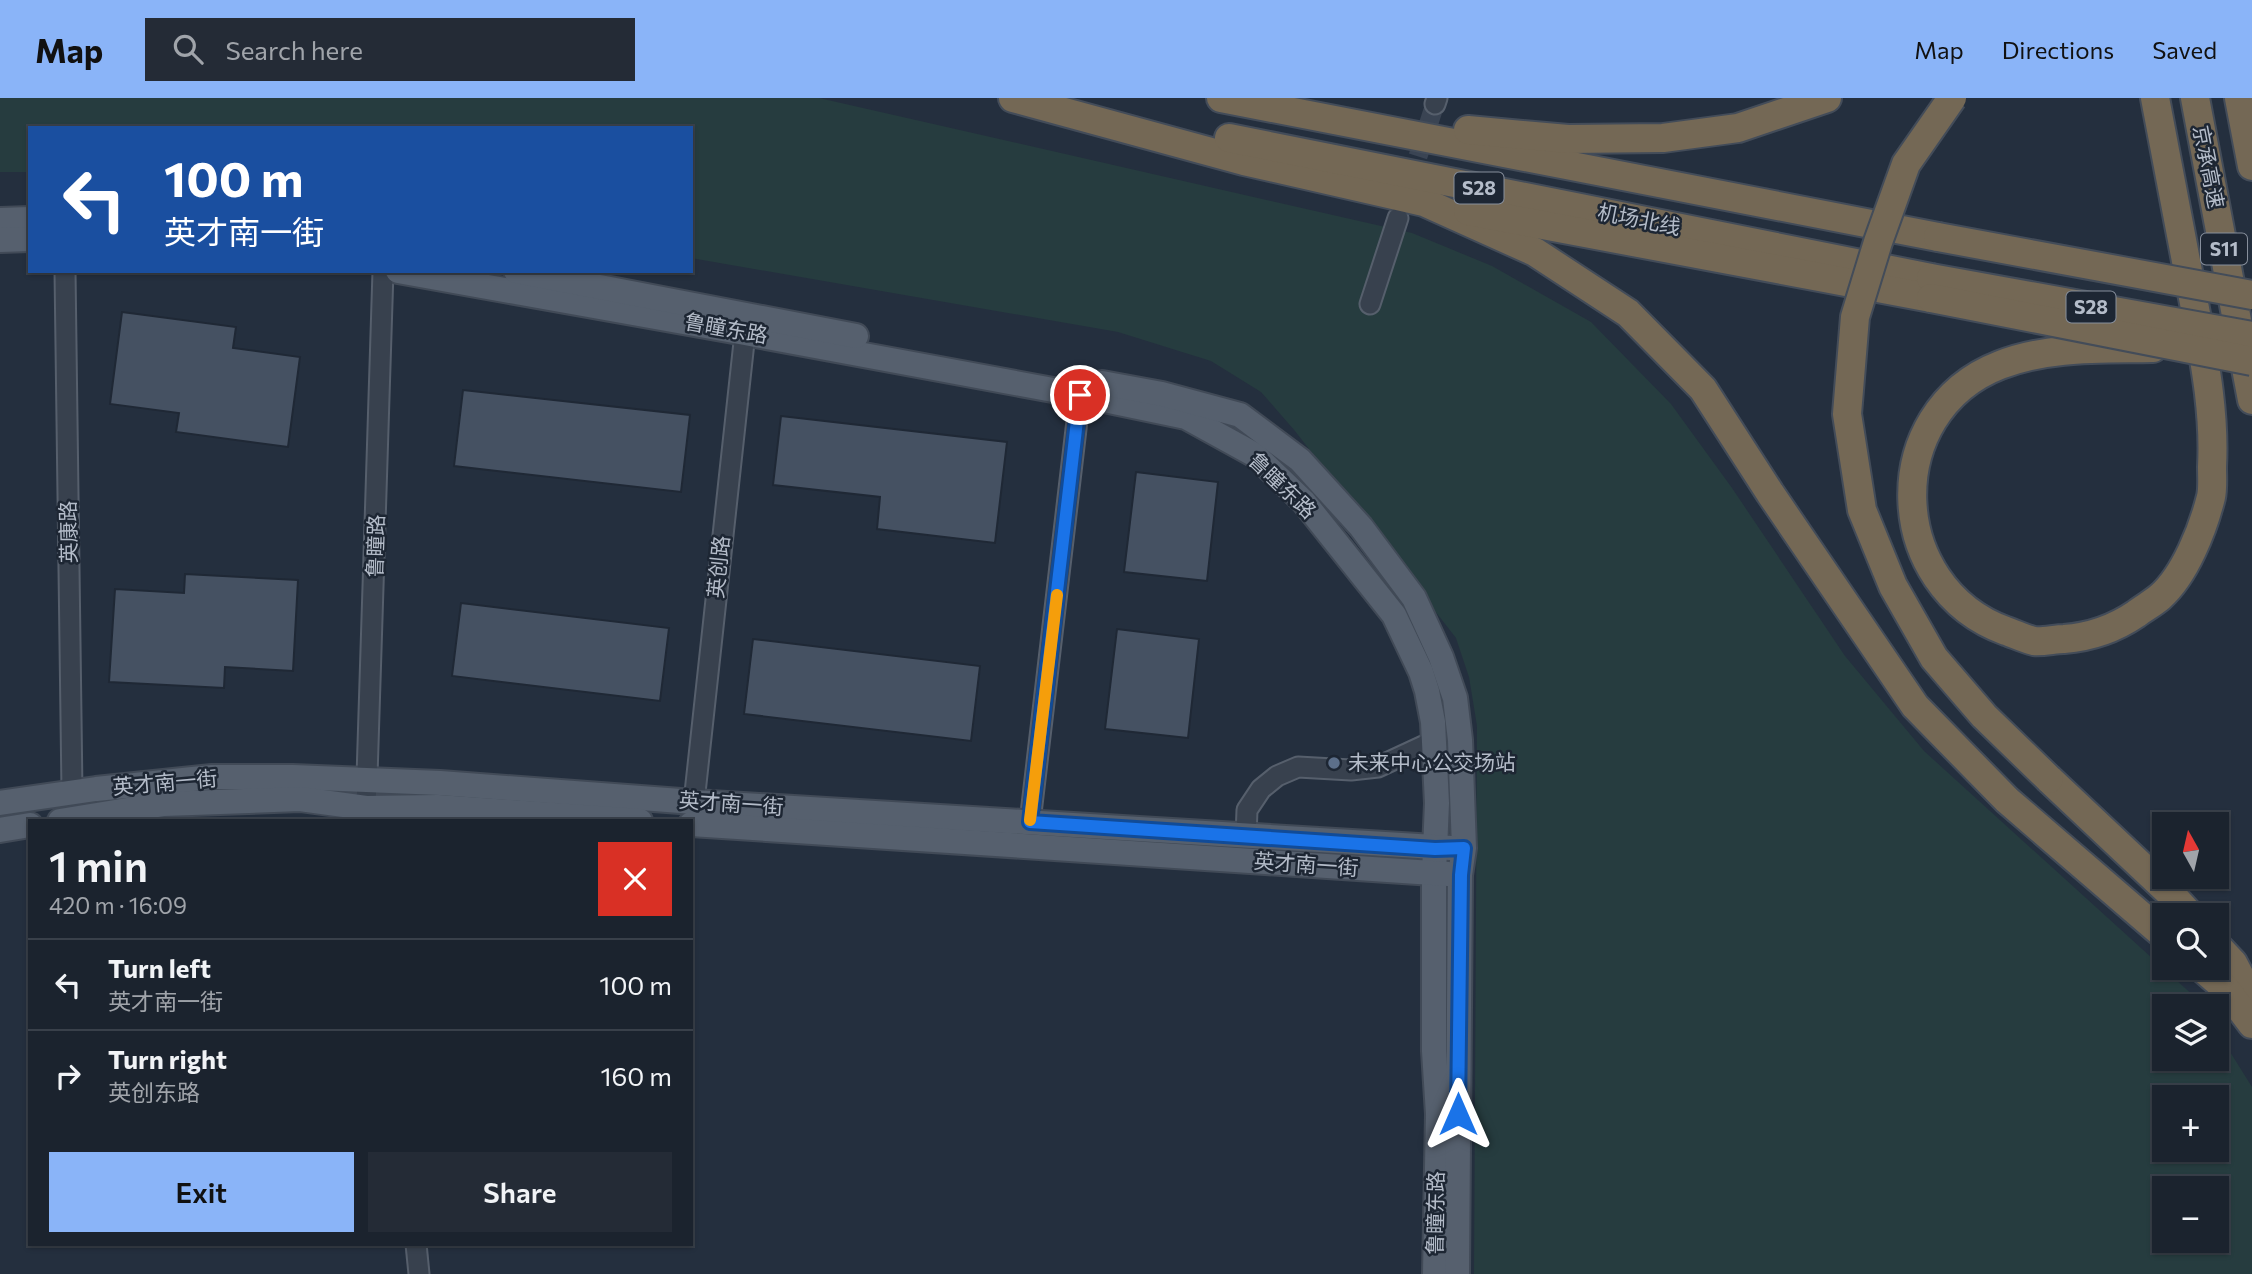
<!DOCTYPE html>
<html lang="en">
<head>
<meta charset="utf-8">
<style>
  :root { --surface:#1b232e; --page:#242b36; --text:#f1f3f6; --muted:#a0a4aa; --line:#39404a; --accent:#8ab4f8 }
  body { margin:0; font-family:Commissioner,"Noto Sans SC",sans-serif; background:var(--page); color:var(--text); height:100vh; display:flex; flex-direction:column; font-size:26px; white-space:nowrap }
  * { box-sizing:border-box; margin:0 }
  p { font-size:23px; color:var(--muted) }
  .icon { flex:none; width:38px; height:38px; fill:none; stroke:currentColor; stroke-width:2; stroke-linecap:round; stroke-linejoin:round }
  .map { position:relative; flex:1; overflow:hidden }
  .side { position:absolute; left:28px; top:721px; width:665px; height:427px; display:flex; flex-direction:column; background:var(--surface); border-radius:0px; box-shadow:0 2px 5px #0004,0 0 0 2px var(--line) }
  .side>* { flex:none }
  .banner { position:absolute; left:28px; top:28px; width:665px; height:147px; border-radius:0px; box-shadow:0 2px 5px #0004,0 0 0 2px var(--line); background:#1a4fa0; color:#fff; overflow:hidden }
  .needle { width:46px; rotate:352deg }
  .controls { position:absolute; left:2152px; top:714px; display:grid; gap:14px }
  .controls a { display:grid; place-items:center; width:77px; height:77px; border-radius:0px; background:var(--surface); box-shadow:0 2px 5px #0004,0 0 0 2px var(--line); font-size:35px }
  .pin { position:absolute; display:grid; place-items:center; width:60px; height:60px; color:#fff; margin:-30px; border:4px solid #fff; border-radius:50%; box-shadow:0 2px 7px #0007 }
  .me { position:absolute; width:77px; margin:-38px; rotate:0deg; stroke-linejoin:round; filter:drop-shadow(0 0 5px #0008) }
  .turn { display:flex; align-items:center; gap:24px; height:147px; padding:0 21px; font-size:32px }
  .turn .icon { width:91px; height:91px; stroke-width:2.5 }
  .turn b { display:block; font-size:49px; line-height:60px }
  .round { display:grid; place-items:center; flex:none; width:74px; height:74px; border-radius:0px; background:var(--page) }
  .overview { display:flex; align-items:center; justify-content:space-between; height:119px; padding:0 21px }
  h1 { font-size:42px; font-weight:600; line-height:52px }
  .action { display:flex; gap:14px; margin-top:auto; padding:14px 21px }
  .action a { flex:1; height:80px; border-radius:0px; background:var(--accent); color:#111; font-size:28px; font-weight:600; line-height:80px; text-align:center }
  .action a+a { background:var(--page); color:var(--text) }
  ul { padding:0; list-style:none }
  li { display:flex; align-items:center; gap:21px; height:91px; padding:0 21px; border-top:2px solid var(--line) }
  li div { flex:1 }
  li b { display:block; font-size:26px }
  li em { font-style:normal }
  header { display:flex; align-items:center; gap:42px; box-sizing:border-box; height:98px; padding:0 35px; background:var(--accent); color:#111 }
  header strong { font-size:33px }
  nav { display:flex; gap:38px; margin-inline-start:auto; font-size:24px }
  .search { width:490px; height:63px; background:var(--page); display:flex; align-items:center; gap:18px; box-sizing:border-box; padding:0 24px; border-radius:0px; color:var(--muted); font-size:26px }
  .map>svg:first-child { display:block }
</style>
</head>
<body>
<header>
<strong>Map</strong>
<div class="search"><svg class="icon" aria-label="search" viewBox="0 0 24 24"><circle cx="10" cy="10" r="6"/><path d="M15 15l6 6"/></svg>Search here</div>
<nav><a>Map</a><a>Directions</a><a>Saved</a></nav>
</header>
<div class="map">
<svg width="2252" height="1176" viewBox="0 0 2252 1176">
  <rect width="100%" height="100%" fill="#242f3e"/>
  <path fill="#263c3f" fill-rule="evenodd" d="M0,0H819L1412,135L1492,168L1591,224L1671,306L1732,390L1845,558L1924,653L2196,900L2201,908H2165V961H2217V933L2252,989V1176H1474L1477,628L1469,579L1456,540L1295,333L1261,294L1211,263L1118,234L691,160V30H30V74H0ZM2165,999H2217V1052H2165ZM2165,1090H2217V1143H2165Z"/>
  <g fill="#455162" stroke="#1f2835" stroke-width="2">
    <polygon points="122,214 236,229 233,250 300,259 288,349 176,334 179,315 110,306"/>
    <polygon points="463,292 690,317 681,394 454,368"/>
    <polygon points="781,318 1007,344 995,445 877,431 880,399 773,387"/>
    <polygon points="1136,374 1218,384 1207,483 1124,474"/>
    <polygon points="185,476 298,482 293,573 225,569 224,590 109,584 115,491 184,495"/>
    <polygon points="461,505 669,530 660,603 452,578"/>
    <polygon points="1117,531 1199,541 1188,640 1105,631"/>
    <polygon points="753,541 980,568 971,643 744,616"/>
  </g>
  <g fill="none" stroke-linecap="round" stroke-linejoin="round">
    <polyline stroke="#3a4453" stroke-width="19" stroke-dasharray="19 10" stroke-linecap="butt" points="1409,86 1435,6"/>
    <g stroke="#565f6c" stroke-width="23">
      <g id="minor">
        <polyline points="1435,6 1437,0"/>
        <polyline points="65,173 72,694"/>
        <polyline points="1370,206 1398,120"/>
        <polyline points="694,704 745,235"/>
        <polyline points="368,723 366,710 383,173"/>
        <polyline points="1030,724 1080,297"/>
        <polyline points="1246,738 1247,712 1261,691 1277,678 1298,669 1351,672 1378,669 1434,643"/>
        <polyline points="416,1146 419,1176"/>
      </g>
    </g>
    <g stroke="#414a57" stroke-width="28">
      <g id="major">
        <polyline points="0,122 30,121"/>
        <polyline points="0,142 30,141"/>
        <polyline points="398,173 745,235 1080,297 1186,319 1255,357 1304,404 1394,517 1421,574 1427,593 1433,624 1437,705 1434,775 1434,953 1438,1016 1435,1176"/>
        <polyline points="516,173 856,238"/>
        <polyline points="1102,285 1162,296 1240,317 1300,362 1361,429 1414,500 1441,559 1455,600 1460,642 1464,750 1460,777 1457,1176"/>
        <polyline points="0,705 96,691 212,679 293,679 440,685 694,704 1451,750"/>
        <polyline points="60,723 164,706 300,701 366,710 438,709 640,723"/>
        <polyline points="691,726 1448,776"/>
        <polyline points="0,732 30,727"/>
      </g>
    </g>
    <g stroke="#434c59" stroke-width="32">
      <g id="highway">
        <polyline points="1013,0 1244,63 1424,104 1535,154 1628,215 1703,291 1770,395 1915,608 2007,702 2165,838"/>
        <polyline points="1221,0 1938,139"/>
        <polyline points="2195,0 2252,302"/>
        <polyline points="2239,0 2252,68"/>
        <polyline points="1468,32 1568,41 1663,40 1738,30 1827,0"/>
        <polyline points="1229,40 1931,180"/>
        <polyline points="1468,113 1931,200"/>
        <path d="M2153,250C2101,251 2049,248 2000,267C1879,314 1885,489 2006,533C2015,536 2025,541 2034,543C2043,544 2055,541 2064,541C2090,539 2114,531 2136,516C2144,510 2153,505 2160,499C2185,477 2203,431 2211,399C2213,390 2212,379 2212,369C2215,313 2204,260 2194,205C2181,136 2168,68 2155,0"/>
        <polyline points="2049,681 2170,795 2190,817"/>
        <polyline points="2217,848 2233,865 2252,901"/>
        <polyline points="2202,870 2224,889 2252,926"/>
      </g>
    </g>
    <use href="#minor" stroke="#38414e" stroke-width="19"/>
    <use href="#major" stroke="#56606e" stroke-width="24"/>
    <use href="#highway" stroke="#746855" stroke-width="28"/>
    <g stroke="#434c59" stroke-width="32" stroke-linecap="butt">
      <g id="highway-bridge">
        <polyline points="1952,0 1906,66 1878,144 1855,219 1847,316 1862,412 1893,488 1934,560 1984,618 2049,681"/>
        <polyline points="1938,139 2252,197"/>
        <polyline points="1931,180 2252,238"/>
        <polyline points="1931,200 2252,263"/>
      </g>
    </g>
    <use href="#highway-bridge" stroke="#746855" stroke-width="28"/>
  </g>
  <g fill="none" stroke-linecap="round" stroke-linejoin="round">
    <g stroke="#114b97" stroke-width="18">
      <polyline id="route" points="1080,297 1030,724 1435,751 1464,750 1461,777 1458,1016"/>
    </g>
    <use href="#route" stroke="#1a73e8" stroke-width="12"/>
    <polyline stroke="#f59e0b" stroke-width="12" points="1030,722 1057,497"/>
  </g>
  <circle fill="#5c6f8a" stroke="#1d2633" stroke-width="2.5" cx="1334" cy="665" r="7"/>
  <g text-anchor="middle" stroke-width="5" stroke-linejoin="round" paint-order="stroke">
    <g fill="#1d2633" stroke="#878f9c" stroke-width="2">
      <rect x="1454.5" y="74.5" width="49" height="31" rx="5"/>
      <rect x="2201" y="135.5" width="46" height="31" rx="5"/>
      <rect x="2066.5" y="193.5" width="49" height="31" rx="5"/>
    </g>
    <g font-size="19" font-weight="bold" fill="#b4bcc9">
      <text x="1479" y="97">S28</text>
      <text x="2224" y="158">S11</text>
      <text x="2091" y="216">S28</text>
    </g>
    <g font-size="21" fill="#b4bcc9" stroke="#1d2633">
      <text transform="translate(2208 69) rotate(79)" y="7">京承高速</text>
      <text transform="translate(1639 122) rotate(11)" y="7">机场北线</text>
      <text transform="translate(726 231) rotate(10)" y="7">鲁瞳东路</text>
      <text transform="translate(1282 388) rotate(44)" y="7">鲁瞳东路</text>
      <text transform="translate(69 434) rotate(-91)" y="7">英康路</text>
      <text transform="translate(376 448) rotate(-88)" y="7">鲁瞳路</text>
      <text transform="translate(719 469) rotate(-84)" y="7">英创路</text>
      <text transform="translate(165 685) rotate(-5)" y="7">英才南一街</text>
      <text transform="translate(731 706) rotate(4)" y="7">英才南一街</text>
      <text transform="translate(1306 767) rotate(4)" y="7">英才南一街</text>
      <text transform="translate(1436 1115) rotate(-89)" y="7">鲁瞳东路</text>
    </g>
    <g font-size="21" fill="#b4bcc9" stroke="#1d2633" text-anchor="start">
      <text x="1348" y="672">未来中心公交场站</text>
    </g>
  </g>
</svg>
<div class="controls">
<a><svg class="needle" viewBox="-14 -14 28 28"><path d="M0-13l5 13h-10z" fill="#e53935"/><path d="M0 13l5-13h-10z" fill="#a0a4aa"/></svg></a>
<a><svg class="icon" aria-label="search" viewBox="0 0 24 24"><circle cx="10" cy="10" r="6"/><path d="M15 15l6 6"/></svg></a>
<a><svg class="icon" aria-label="layers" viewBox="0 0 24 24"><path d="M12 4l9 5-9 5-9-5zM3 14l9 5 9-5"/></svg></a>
<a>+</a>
<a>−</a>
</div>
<div class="pin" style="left:1080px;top:297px;background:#d93025"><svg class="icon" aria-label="arrive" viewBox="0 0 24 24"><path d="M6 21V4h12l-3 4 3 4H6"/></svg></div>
<svg class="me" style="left:1458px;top:1016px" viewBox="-20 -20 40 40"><path d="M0-17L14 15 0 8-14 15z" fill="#1a73e8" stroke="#fff" stroke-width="4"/></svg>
<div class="banner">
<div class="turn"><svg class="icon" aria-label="left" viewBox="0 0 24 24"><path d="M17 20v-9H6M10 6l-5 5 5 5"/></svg><div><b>100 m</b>英才南一街</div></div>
</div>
<section class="side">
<div class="overview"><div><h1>1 min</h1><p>420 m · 16:09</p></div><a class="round" style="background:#d93025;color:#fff"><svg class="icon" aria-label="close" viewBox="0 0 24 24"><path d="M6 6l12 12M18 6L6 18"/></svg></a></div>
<ul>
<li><svg class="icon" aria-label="left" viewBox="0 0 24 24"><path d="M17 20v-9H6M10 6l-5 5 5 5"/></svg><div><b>Turn left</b><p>英才南一街</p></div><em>100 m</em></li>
<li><svg class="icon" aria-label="right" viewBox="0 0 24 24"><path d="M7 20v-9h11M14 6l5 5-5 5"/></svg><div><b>Turn right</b><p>英创东路</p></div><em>160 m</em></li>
</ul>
<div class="action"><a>Exit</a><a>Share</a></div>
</section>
</div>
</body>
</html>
